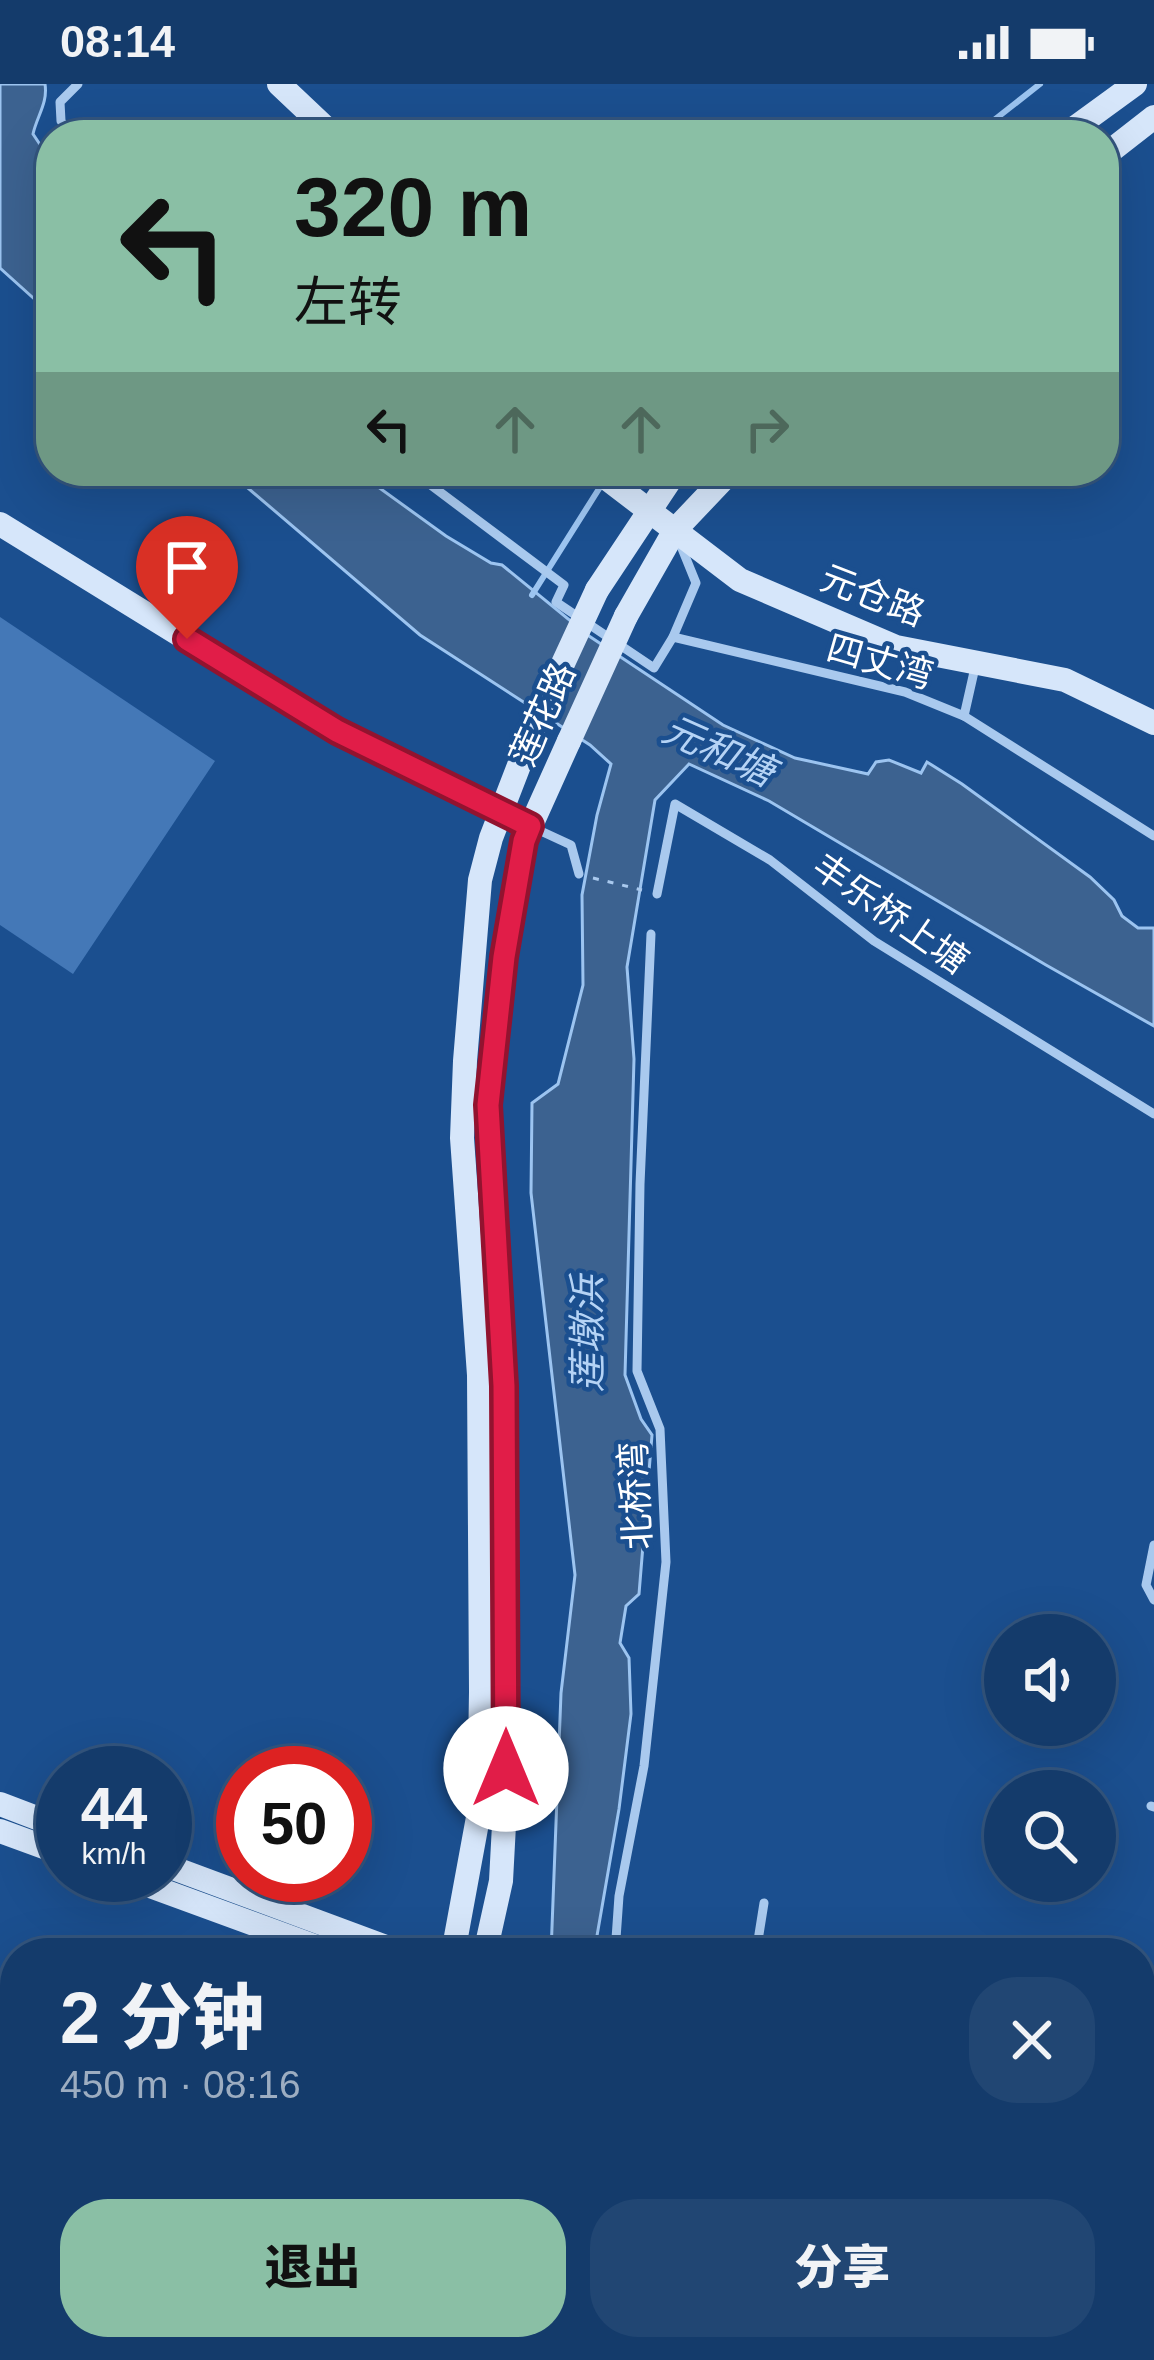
<!DOCTYPE html>
<html lang="zh">
<head>
<meta charset="utf-8">
<style>
  :root { --surface:#143b6b; --page:#214673; --text:#f1f3f6; --muted:#9dadc1; --line:#33557e; --accent:#8abfa5 }
  body { margin:0; font-family:Helvetica,"Noto Sans SC",sans-serif; background:var(--page); color:var(--text); height:100vh; display:flex; flex-direction:column; font-size:45px; white-space:nowrap }
  * { box-sizing:border-box; margin:0 }
  p { font-size:39px; color:var(--muted) }
  .icon { flex:none; width:66px; height:66px; fill:none; stroke:currentColor; stroke-width:2; stroke-linecap:round; stroke-linejoin:round }
  .map { position:relative; flex:1; overflow:hidden }
  .drawer { position:absolute; left:0px; top:1854px; width:1155px; height:423px; display:flex; flex-direction:column; background:var(--surface); border-radius:48px 48px 0 0; box-shadow:0 12px 48px #0002,0 0 0 3px var(--line) }
  .drawer>* { flex:none }
  .banner { position:absolute; left:36px; top:36px; width:1083px; height:366px; border-radius:48px; box-shadow:0 12px 48px #0002,0 0 0 3px var(--line); background:#8abfa5; color:#111; overflow:hidden }
  .buttons { position:absolute; left:984px; top:1530px; display:grid; gap:24px }
  .buttons a { display:grid; place-items:center; width:132px; height:132px; border-radius:50%; background:var(--surface); box-shadow:0 12px 48px #0002,0 0 0 3px var(--line); font-size:60px }
  .speed { position:absolute; left:36px; top:1662px; display:flex; gap:24px; font-size:60px; font-weight:700; text-align:center }
  .speed>* { display:grid; place-content:center; width:156px; height:156px; border-radius:50%; background:var(--surface); box-shadow:0 12px 48px #0002,0 0 0 3px var(--line); line-height:1 }
  .speed small { font-size:30px; font-weight:400 }
  .speed .limit { border:18px solid #d22; background:#fff; color:#111 }
  .pin { position:absolute; display:grid; place-items:center; width:102px; height:102px; color:#fff; margin:-123px -51px; border-radius:50% 50% 50% 0; rotate:-45deg; box-shadow:0 0 12px #0007 }
  .pin .icon { rotate:45deg }
  .me { position:absolute; width:132px; margin:-66px; rotate:0deg; stroke-linejoin:round; filter:drop-shadow(0 0 9px #0008) }
  .turn { display:flex; align-items:center; gap:42px; height:252px; padding:0 60px; font-size:54px }
  .turn .icon { width:156px; height:156px; stroke-width:2.5 }
  .turn b { display:block; font-size:84px; line-height:102px }
  .lanes { display:flex; align-items:center; height:114px; padding:0 60px; background:#0003; justify-content:center; gap:60px; direction:ltr }
  .lanes .off { opacity:.35 }
  .round { display:grid; place-items:center; flex:none; width:126px; height:126px; border-radius:48px; background:var(--page) }
  .head { display:flex; align-items:center; justify-content:space-between; height:204px; padding:0 60px }
  h1 { font-size:72px; font-weight:800; line-height:90px }
  .primary-button { display:flex; gap:24px; margin-top:auto; padding:24px 60px }
  .primary-button a { flex:1; height:138px; border-radius:48px; background:var(--accent); color:#111; font-size:48px; font-weight:800; line-height:138px; text-align:center }
  .primary-button a+a { background:var(--page); color:var(--text) }
  .status { display:flex; justify-content:space-between; align-items:center; height:84px; padding:0 60px; background:var(--surface); direction:ltr }
  .status svg { height:33px; fill:currentColor }
  .map>svg:first-child { display:block }
</style>
</head>
<body>
<div class="status"><b>08:14</b><svg viewBox="0 0 49 12"><path d="M0 12V9h3v3zM5 12V6h3v6zM10 12V3h3v9zM15 12V0h3v12zM26 1h20v11H26zM47 4h2v5h-2z"/></svg></div>
<div class="map">
<svg width="1154" height="2276" viewBox="0 0 1154 2276">
  <rect width="100%" height="100%" fill="#1b4f8f"/>
  <polygon fill="#2e69ad" points="1154,2041 1154,2122 1140,2117 1140,2043"/>
  <g fill="#3c6290" stroke="#9cc4f0" stroke-width="3">
    <path d="M0,0H45C48,19 37,32 33,50L51,77V230L0,184Z"/>
    <polygon points="228,387 356,387 446,452 491,479 502,481 589,552 723,641 795,674 868,690 876,678 889,676 921,689 927,678 962,700 1090,793 1114,816 1122,832 1138,844 1154,844 1154,942 1046,881 769,717 689,680 655,716 627,883 634,975 625,1291 641,1335 652,1351 639,1510 626,1522 620,1559 629,1574 631,1630 619,1725 594,1869 551,1869 561,1609 575,1491 531,1109 532,1019 558,1000 583,901 582,811 597,731 611,680 590,661 420,551"/>
    <polygon points="560,2262 874,2262 864,2276 560,2276"/>
  </g>
  <g fill="none" stroke-linecap="round" stroke-linejoin="round">
    <g stroke="#9cc4f0" stroke-width="6">
      <polyline points="975,51 1040,0"/>
      <polyline points="532,511 602,400"/>
    </g>
  </g>
  <polygon fill="#4478b7" points="0,533 215,677 73,890 0,841"/>
  <g fill="none" stroke-linecap="round" stroke-linejoin="round">
    <polyline stroke="#a9c9ee" stroke-width="3" stroke-dasharray="6 9" stroke-linecap="butt" points="593,794 642,806"/>
    <g stroke="#a9c9ee" stroke-width="9">
      <polyline points="71,51 61,37 60,18 78,0"/>
      <polyline points="412,387 564,501 556,518 654,584 673,553 696,499 681,462"/>
      <polyline points="673,553 905,608 964,632 1154,752"/>
      <polyline points="964,632 976,579"/>
      <polyline points="532,743 571,761 579,790"/>
      <polyline points="657,810 675,720 770,776 874,857 1154,1030"/>
      <polyline points="1154,1461 1146,1501 1154,1516"/>
      <polyline points="1151,1722 1154,1723"/>
      <polyline points="615,1869 619,1812 644,1682 666,1478 660,1345 637,1287 640,1100 651,850"/>
      <polyline points="756,1869 764,1819"/>
    </g>
    <g stroke="#d6e6fa" stroke-width="24">
      <polyline points="279,0 333,51"/>
      <polyline points="1065,51 1135,0"/>
      <polyline points="1104,72 1154,33"/>
      <polyline points="597,387 740,496 896,563 1065,596 1154,639"/>
      <polyline points="0,440 336,647 513,734"/>
      <polyline points="597,506 676,387"/>
      <polyline points="626,532 675,446 731,387"/>
      <polyline points="0,1720 63,1744"/>
      <polyline points="0,1747 63,1770"/>
      <polyline points="165,1781 402,1869"/>
      <polyline points="120,1791 333,1869"/>
      <polyline points="453,1869 479,1728 481,1608 479,1291 462,1054 465,977 480,796 491,754 535,640"/>
      <polyline points="485,1869 501,1797 507,1685 504,1302 488,1021 504,873 524,757 569,657"/>
      <polyline points="1140,1963 1154,1960"/>
      <polyline points="1140,2153 1154,2158"/>
      <polyline points="481,2262 484,2276"/>
      <polyline points="504,2262 507,2276"/>
    </g>
    <g stroke="#d6e6fa" stroke-width="24">
      <polyline points="535,640 597,506"/>
      <polyline points="569,657 626,532"/>
    </g>
  </g>
  <g fill="none" stroke-linecap="round" stroke-linejoin="round">
    <g stroke="#92132f" stroke-width="30">
      <polyline id="route" points="187,555 337,647 530,742 524,757 504,873 488,1021 504,1302 506,1685"/>
    </g>
    <use href="#route" stroke="#e11d48" stroke-width="21"/>
  </g>
  <g text-anchor="middle" stroke-width="9" stroke-linejoin="round" paint-order="stroke">
    <g font-size="36" fill="#fff" stroke="#1b4f8f">
      <text transform="translate(873 511) rotate(21)" y="13">元仓路</text>
      <text transform="translate(880 577) rotate(16)" y="13">四丈湾</text>
      <text transform="translate(542 630) rotate(-66)" y="13">莲花路</text>
      <text transform="translate(891 829) rotate(35)" y="13">丰乐桥上塘</text>
      <text transform="translate(635 1412) rotate(-93)" y="13">北桥湾</text>
    </g>
    <g font-size="39" font-style="italic" fill="#b5d3f5" stroke="#1b4f8f">
      <text transform="translate(719 666) rotate(24)" y="14">元和塘</text>
      <text transform="translate(587 1250) rotate(-90)" y="14">莲墩浜</text>
    </g>
  </g>
</svg>
<div class="buttons">
<a><svg class="icon" aria-label="sound" viewBox="0 0 24 24"><path d="M4 9h4l5-4v14l-5-4H4zM17 9q2 3 0 6"/></svg></a>
<a><svg class="icon" aria-label="search" viewBox="0 0 24 24"><circle cx="10" cy="10" r="6"/><path d="M15 15l6 6"/></svg></a>
</div>
<div class="speed"><div>44<small>km/h</small></div><div class="limit">50</div></div>
<div class="pin" style="left:187px;top:555px;background:#d93025"><svg class="icon" aria-label="arrive" viewBox="0 0 24 24"><path d="M6 21V4h12l-3 4 3 4H6"/></svg></div>
<svg class="me" style="left:506px;top:1685px" viewBox="-20 -20 40 40"><circle r="19" fill="#fff"/><path d="M0-13L10 11 0 6-10 11z" fill="#e11d48"/></svg>
<div class="banner">
<div class="turn"><svg class="icon" aria-label="left" viewBox="0 0 24 24"><path d="M17 20v-9H6M10 6l-5 5 5 5"/></svg><div><b>320 m</b>左转</div></div>
<div class="lanes"><svg class="icon" aria-label="left" viewBox="0 0 24 24"><path d="M17 20v-9H6M10 6l-5 5 5 5"/></svg><svg class="icon off" aria-label="ahead" viewBox="0 0 24 24"><path d="M12 20V5M6 11l6-6 6 6"/></svg><svg class="icon off" aria-label="ahead" viewBox="0 0 24 24"><path d="M12 20V5M6 11l6-6 6 6"/></svg><svg class="icon off" aria-label="right" viewBox="0 0 24 24"><path d="M7 20v-9h11M14 6l5 5-5 5"/></svg></div>
</div>
<section class="drawer">
<div class="head"><div><h1>2 分钟</h1><p>450 m · 08:16</p></div><a class="round"><svg class="icon" aria-label="close" viewBox="0 0 24 24"><path d="M6 6l12 12M18 6L6 18"/></svg></a></div>
<div class="primary-button"><a>退出</a><a>分享</a></div>
</section>
</div>
</body>
</html>
